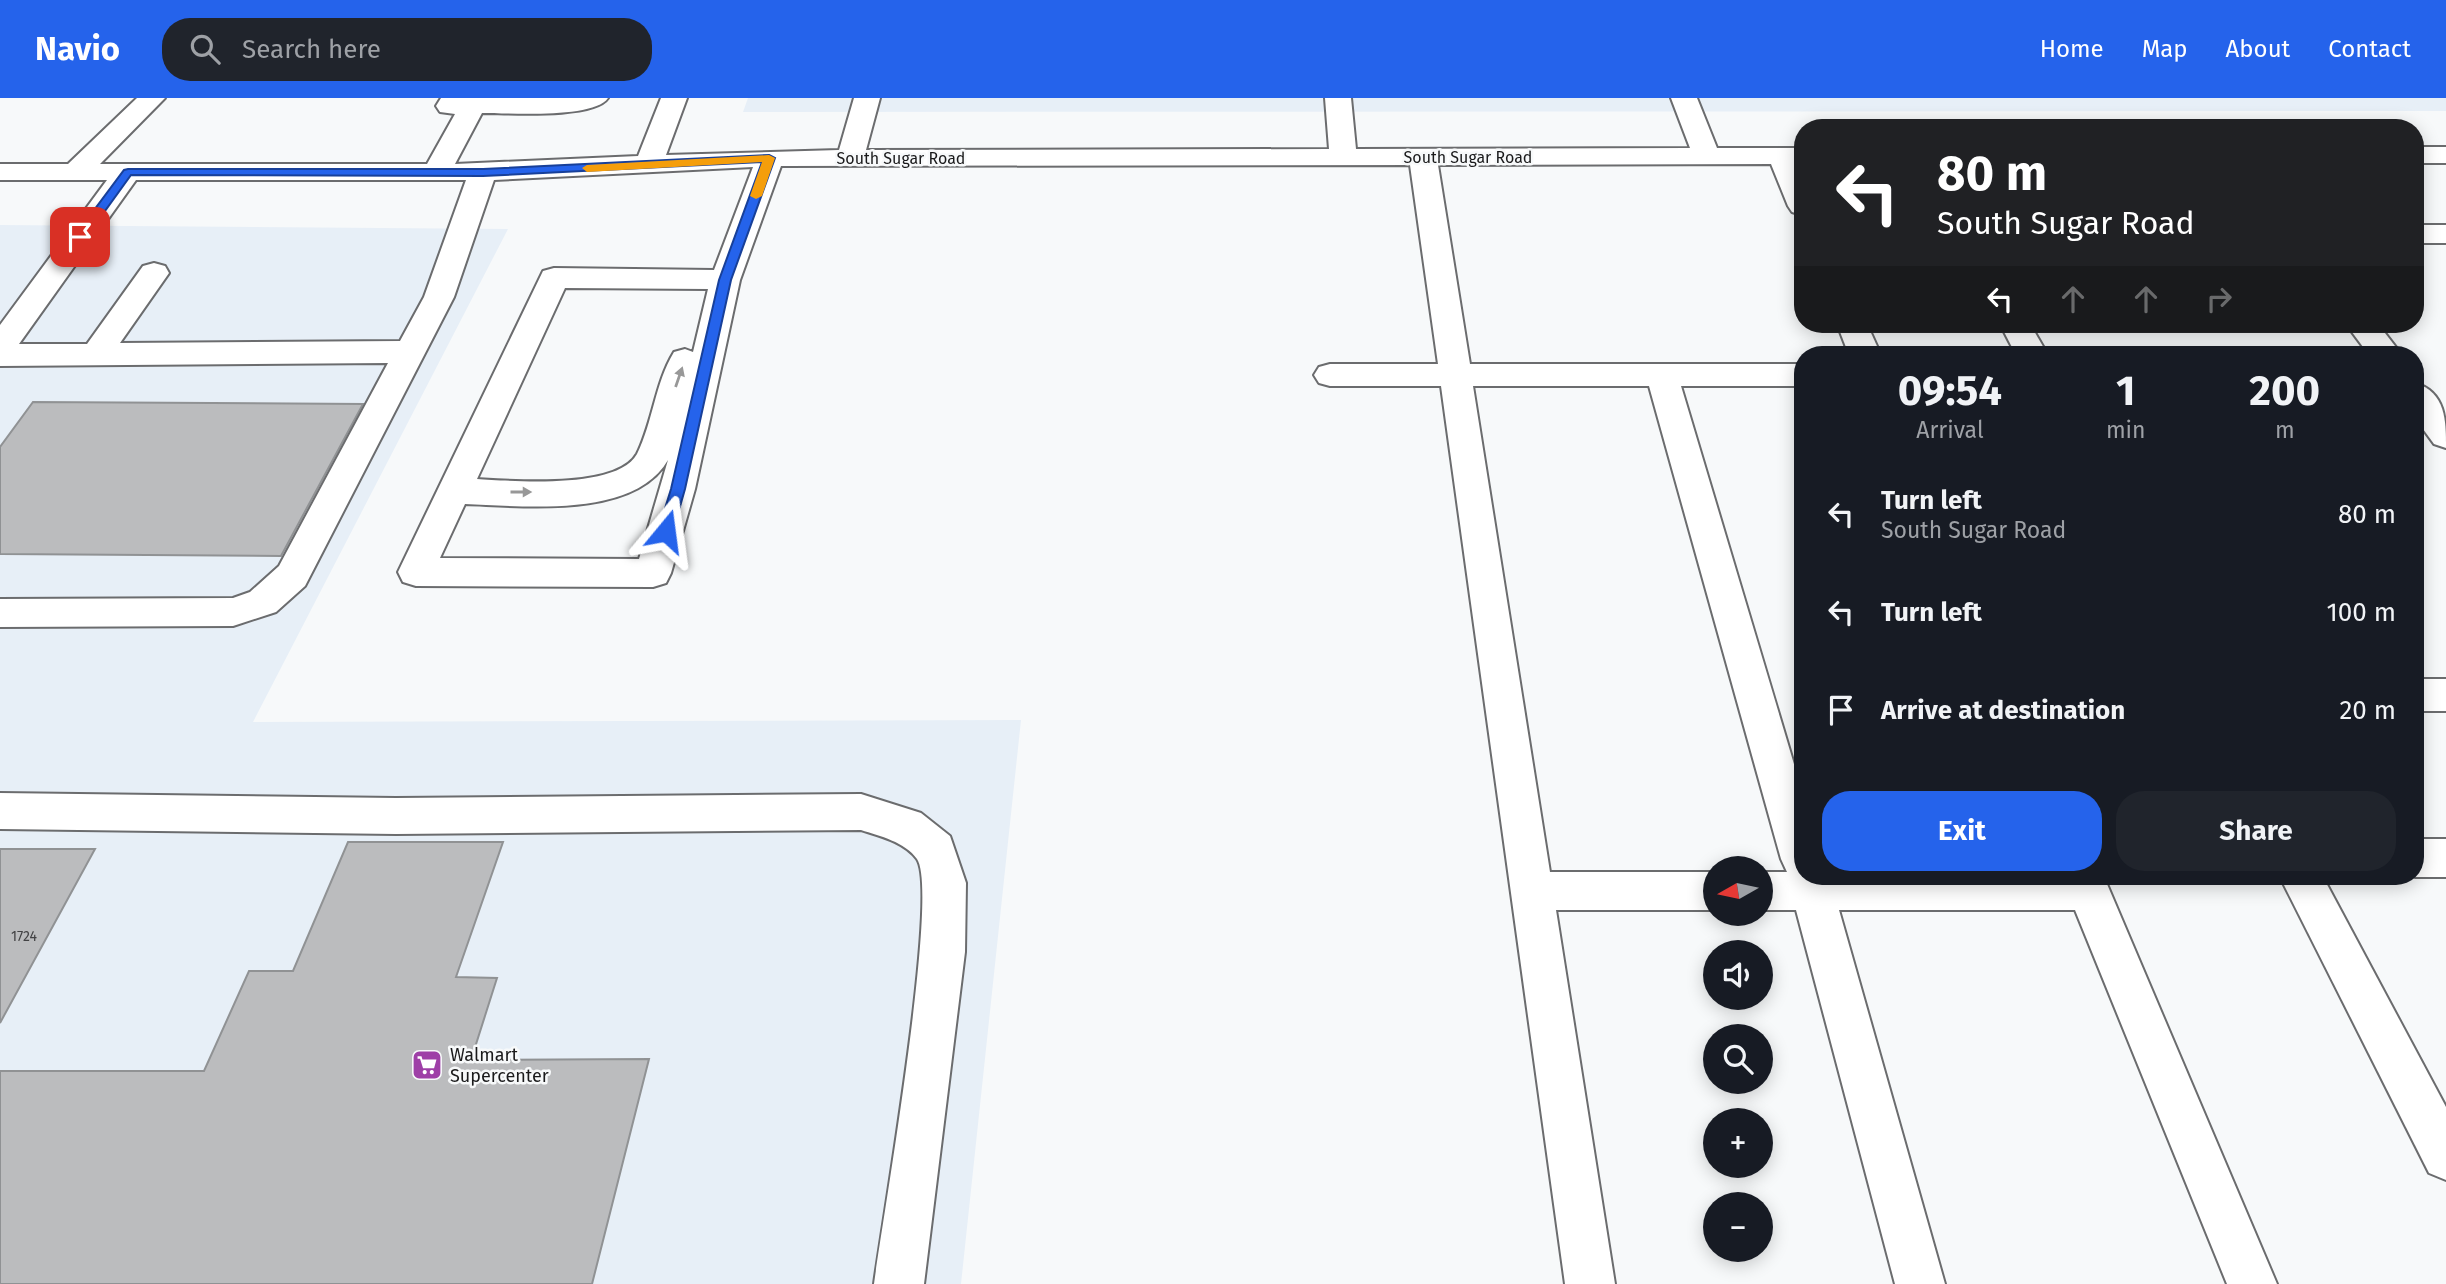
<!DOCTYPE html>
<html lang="en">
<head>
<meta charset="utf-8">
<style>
  :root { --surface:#171b24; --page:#20242c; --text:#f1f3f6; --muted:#9ea1a6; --accent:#2563eb }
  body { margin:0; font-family:"Fira Sans",sans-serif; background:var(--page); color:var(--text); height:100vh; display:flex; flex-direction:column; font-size:26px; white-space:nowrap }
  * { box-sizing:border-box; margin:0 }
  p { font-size:23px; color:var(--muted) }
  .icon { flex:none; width:38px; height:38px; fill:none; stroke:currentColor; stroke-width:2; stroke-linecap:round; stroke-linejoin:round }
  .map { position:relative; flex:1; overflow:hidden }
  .panel { position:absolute; left:1794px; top:248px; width:630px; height:539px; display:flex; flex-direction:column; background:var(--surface); border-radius:28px; box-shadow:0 4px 18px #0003 }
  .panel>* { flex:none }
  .hud { position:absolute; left:1794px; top:21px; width:630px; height:214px; border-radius:28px; box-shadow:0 4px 18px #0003; background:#202124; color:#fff; overflow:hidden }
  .needle { width:46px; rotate:261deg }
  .controls { position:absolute; left:1703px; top:758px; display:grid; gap:14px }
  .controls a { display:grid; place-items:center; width:70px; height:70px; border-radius:50%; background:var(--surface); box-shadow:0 4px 18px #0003; font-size:35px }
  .pin { position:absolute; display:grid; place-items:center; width:60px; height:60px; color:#fff; margin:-30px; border-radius:14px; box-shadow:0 4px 10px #0006 }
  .me { position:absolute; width:77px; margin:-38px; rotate:16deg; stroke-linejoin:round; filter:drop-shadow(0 0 5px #0008) }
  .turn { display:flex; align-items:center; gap:24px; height:147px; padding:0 28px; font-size:32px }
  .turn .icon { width:91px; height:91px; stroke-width:2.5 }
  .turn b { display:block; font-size:49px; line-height:60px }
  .lanes { display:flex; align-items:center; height:66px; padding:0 28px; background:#0003; justify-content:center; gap:35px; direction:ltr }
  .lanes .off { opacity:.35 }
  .eta { display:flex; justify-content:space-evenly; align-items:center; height:119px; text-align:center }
  .eta b { font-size:42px; font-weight:700; line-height:49px }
  .button { display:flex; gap:14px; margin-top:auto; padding:14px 28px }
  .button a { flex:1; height:80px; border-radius:28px; background:var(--accent); color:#fff; font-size:28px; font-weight:700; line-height:80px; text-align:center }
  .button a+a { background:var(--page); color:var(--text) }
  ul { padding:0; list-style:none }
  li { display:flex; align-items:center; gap:21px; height:98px; padding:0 28px }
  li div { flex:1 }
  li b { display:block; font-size:26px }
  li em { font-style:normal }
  header { display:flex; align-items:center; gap:42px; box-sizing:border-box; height:98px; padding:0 35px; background:var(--accent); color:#fff }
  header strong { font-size:33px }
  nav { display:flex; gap:38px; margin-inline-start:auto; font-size:24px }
  .search { width:490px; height:63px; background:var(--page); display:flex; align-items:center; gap:18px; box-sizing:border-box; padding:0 24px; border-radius:28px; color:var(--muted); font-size:26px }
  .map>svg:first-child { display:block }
</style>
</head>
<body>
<header>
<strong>Navio</strong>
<div class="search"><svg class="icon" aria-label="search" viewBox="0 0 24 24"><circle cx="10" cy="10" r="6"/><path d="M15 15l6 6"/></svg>Search here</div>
<nav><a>Home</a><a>Map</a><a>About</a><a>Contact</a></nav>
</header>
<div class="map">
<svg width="2446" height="1186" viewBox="0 0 2446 1186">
  <rect width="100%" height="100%" fill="#f7f9fa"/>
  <g fill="#e7eff7">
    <polygon points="748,0 2446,0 2446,13 743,14"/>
    <polygon points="0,127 508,131 253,624 1021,622 961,1186 0,1186"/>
  </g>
  <g fill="#bbbcbe" stroke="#909294" stroke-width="2">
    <polygon points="33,304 363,306 281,458 0,456 0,349"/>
    <polygon points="348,744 503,744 456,879 497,880 471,962 649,961 592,1186 0,1186 0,973 204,973 249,873 293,873"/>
    <polygon points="0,751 95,751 0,925"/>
  </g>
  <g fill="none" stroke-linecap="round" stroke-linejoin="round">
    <g stroke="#6b6c6e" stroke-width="4">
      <g id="minor">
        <path d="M137,0H165L100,66H427L455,16L440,14L436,8L441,0H608C594,21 509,15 482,15L455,66L638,58L661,0H687L666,57L839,52L854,0H880L866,52L1329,51L1325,0H1351L1356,51L1690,50L1671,0H1697L1717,50H1802V66H1799L1802,75V117L1792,114L1788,108L1771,66L1438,67L1470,266H1802V288H1681L1802,693V779H2104L2277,1186H2227L2075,812H1839L1945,1186H1895L1796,812H1760V774H1787L1781,761L1649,288H1473L1550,774H1715V812H1556L1615,1186H1565L1441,288H1330L1319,285L1314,277L1319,269L1330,266H1438L1410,67L781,68L740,182L695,391L671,475L666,485L653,489L416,488L403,484L398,474L543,173L554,170L714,172L753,69L494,82L454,199L305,488L276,514L233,528L0,529V501L233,500L250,494L279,468L388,265L0,268V227L107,82H0V66H68ZM136,82H466L424,199L400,243L120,245L169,175L165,168L154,165L143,168L87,246H19ZM565,190L708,191L693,254L685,251L674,254C655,285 653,324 637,356C617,392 512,383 477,381ZM668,362L639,461L440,460L465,406C524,408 634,421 668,362Z"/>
        <rect x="2415" y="49" width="31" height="16"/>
        <rect x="2415" y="127" width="31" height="18"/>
        <polygon points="1837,226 1867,226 1881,257 1849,257"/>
        <polygon points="2000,226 2030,226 2048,257 2016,257"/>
        <polygon points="2346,226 2378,226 2402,257 2369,257"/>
        <path d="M2415,285C2446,294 2446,323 2446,350L2434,346L2415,320Z"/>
        <rect x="2415" y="581" width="31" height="32"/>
        <path d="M0,695L396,700L861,696L921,715L950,738L966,785L965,854L924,1186H874C882,1125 940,795 917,761C905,744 880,738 861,732L396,736L0,731Z"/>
        <rect x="2415" y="741" width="31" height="38"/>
        <polygon points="2280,779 2323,779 2446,1009 2446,1082 2429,1075"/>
      </g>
    </g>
    <use href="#minor" fill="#fff" fill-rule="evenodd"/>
  </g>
  <defs><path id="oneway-solid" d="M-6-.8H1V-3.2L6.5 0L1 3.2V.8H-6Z" transform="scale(1.75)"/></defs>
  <g fill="#989898">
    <use href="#oneway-solid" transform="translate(679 279) rotate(-71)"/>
    <use href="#oneway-solid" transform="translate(521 394)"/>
  </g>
  <polygon fill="#2563eb" stroke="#184099" stroke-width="2" points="769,57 775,60 731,182 685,391 673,433 666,439 658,433 671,391 719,182 762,64 483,78 131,77 84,142 80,143 74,139 124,72 128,71 483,71"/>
  <polygon fill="#f59e0b" points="769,57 775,60 762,98 756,101 750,98 762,64 587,74 582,70 587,67"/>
  <defs>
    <g id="supermarket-square" transform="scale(1.575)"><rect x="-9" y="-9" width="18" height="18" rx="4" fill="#9e3fa7" stroke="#f7f9fa"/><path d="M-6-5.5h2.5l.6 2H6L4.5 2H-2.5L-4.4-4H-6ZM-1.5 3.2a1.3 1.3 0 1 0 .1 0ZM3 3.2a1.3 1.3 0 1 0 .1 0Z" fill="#fff"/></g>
  </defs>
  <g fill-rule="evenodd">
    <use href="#supermarket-square" x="427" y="967"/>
  </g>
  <g text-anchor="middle" stroke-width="5" stroke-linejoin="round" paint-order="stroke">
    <g font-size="14" fill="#424244">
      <text x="24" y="843">1724</text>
    </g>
    <g font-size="16" fill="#1a1a1b" stroke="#f7f9fa">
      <text x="1468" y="65">South Sugar Road</text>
      <text x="901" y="66">South Sugar Road</text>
    </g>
    <g font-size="18" fill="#1a1a1b" stroke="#f7f9fa" text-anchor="start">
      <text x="450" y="963">Walmart<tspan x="450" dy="21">Supercenter</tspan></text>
    </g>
  </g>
</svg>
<div class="controls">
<a><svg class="needle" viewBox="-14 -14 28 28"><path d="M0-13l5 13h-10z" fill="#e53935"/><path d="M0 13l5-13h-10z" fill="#9ea1a6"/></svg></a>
<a><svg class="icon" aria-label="sound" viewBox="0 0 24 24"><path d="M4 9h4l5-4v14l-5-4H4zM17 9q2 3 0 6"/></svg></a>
<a><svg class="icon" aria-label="search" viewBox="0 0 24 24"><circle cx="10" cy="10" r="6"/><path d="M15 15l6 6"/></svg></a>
<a>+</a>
<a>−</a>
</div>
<div class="pin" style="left:80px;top:139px;background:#d93025"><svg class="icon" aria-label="arrive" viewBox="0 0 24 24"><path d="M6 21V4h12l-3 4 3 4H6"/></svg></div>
<svg class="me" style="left:666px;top:433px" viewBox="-20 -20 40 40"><path d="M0-17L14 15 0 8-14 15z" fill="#2563eb" stroke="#fff" stroke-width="4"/></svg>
<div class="hud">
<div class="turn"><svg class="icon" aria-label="left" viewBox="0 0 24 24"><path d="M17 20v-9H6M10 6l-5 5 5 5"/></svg><div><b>80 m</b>South Sugar Road</div></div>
<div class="lanes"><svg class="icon" aria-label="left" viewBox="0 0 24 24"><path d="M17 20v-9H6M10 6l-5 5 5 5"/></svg><svg class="icon off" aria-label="ahead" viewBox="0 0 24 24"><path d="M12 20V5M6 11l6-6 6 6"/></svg><svg class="icon off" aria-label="ahead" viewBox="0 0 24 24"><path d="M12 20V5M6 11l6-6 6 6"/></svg><svg class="icon off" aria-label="right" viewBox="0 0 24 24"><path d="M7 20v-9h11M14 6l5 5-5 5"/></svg></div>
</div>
<section class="panel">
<div class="eta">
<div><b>09:54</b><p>Arrival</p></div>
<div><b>1</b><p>min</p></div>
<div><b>200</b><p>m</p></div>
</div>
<ul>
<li><svg class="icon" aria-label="left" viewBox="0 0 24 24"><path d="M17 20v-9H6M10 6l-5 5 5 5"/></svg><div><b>Turn left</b><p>South Sugar Road</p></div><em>80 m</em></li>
<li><svg class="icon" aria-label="left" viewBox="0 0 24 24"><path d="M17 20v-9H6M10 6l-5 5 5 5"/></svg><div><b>Turn left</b></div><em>100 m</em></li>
<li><svg class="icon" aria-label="arrive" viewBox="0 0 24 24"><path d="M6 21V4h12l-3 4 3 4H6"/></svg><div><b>Arrive at destination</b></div><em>20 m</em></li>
</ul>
<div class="button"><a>Exit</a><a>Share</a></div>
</section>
</div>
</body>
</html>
